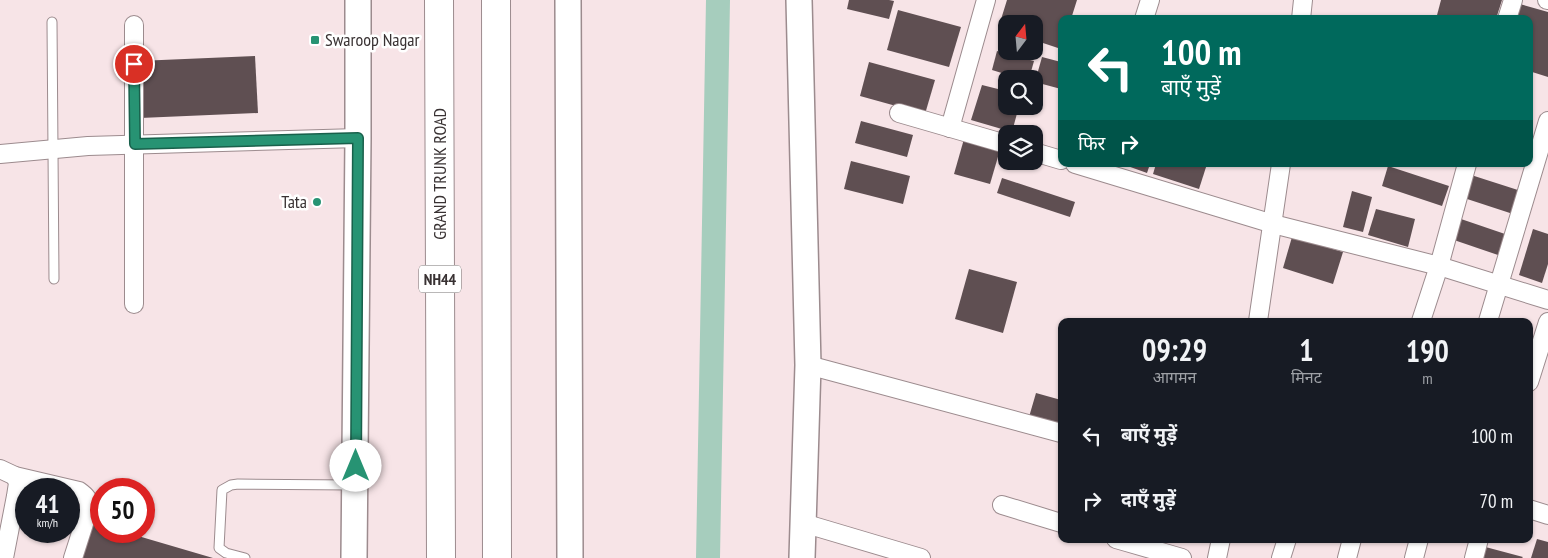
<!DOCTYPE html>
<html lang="hi">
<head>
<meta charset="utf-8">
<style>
  :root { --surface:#171b24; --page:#20242c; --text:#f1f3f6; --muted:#9ea1a6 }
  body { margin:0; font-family:"PT Sans Narrow","Noto Sans Devanagari",sans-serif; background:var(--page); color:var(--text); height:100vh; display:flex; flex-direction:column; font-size:19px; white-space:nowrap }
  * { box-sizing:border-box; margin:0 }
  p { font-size:16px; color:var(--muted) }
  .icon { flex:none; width:28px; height:28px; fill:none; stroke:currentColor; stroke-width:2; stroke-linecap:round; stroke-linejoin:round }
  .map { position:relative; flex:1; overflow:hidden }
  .panel { position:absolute; left:1058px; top:318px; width:475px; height:225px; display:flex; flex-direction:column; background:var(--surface); border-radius:10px; box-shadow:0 1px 4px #0004 }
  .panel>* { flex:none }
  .hud { position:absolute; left:1058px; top:15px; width:475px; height:152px; border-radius:10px; box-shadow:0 1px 4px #0004; background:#00695c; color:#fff; overflow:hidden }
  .needle { width:32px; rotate:16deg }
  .fabs { position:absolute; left:998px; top:15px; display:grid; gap:10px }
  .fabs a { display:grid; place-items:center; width:45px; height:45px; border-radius:10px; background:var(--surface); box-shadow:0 1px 4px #0004; font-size:25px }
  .speed { position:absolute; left:15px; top:478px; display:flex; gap:10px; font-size:25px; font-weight:700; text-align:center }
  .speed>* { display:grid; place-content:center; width:65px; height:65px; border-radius:50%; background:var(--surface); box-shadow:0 1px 4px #0004; line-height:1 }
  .speed small { font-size:12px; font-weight:400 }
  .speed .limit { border:8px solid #d22; background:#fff; color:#111 }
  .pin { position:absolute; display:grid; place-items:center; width:42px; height:42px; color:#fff; margin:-21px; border:2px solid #fff; border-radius:50%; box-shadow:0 1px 5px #0007 }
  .me { position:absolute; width:55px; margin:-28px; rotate:0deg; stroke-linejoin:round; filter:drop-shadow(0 0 4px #0008) }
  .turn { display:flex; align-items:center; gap:18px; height:105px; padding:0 20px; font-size:22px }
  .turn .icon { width:65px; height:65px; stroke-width:2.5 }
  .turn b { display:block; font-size:35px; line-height:42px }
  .then { display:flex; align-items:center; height:48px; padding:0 20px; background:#0003; gap:10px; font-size:19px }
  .eta { display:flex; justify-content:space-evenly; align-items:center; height:85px; text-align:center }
  .eta b { font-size:30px; font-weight:700; line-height:35px }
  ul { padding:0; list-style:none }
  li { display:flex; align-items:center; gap:15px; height:65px; padding:0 20px }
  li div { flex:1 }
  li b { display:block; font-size:19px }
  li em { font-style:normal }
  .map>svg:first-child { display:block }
</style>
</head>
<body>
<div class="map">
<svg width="1548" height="558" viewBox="0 0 1548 558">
  <rect width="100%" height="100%" fill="#f7e4e7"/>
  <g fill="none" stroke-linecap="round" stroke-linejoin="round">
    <polyline stroke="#a6cdbd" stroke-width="24" points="708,558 718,0"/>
  </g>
  <g fill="#5f4f52">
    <polygon points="849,0 889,0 894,1 889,19 847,9"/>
    <polygon points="1007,0 1077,0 1071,19 1061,19 1061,49 1034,40 1034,24 1006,24 1006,32 998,29"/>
    <polygon points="1441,0 1502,0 1496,19 1436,19"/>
    <polygon points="1520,4 1548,12 1548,77 1529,71 1529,19 1516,19"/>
    <polygon points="898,10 961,27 949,67 887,50"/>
    <polygon points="997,51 1034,61 1029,79 1021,79 992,70"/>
    <polygon points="255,56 258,113 140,118 138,61"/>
    <polygon points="1042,57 1061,62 1061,89 1035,82"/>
    <polygon points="869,62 935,80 925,114 860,96"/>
    <polygon points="982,85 1006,91 1006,106 1019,106 1012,132 971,120"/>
    <polygon points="861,121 913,135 907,157 855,143"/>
    <polygon points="964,139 1000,150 990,184 954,174"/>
    <polygon points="851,161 910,176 903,204 844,189"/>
    <polygon points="1122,164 1150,164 1147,173"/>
    <polygon points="1156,164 1207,164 1199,189 1153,174"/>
    <polygon points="1388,166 1449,186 1442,206 1382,186"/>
    <polygon points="1468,174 1521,191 1513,214 1461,197"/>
    <polygon points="1002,178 1075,202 1070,217 997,193"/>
    <polygon points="1352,191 1372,197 1363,232 1343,227"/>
    <polygon points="1376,209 1415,219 1408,247 1368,235"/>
    <polygon points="1461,219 1505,234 1498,255 1454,240"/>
    <polygon points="1533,229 1548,234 1548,264 1542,283 1519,275"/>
    <polygon points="1292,237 1343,252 1333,284 1283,268"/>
    <polygon points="969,269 1017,282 1003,333 955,319"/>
    <polygon points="1036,393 1061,400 1061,426 1029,417"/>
    <polygon points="88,522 101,526 101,531 121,531 213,558 78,558"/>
    <polygon points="1537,539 1548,542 1548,558 1531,558"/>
    <polygon points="1478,545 1523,557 1522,558 1474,558"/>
  </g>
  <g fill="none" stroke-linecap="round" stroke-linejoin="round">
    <g stroke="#9c8b8e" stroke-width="11">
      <g id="lane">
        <polyline points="52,22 54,279"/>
        <polyline points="245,558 226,553 219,548 222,490 231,485 238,484 352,485"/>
      </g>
    </g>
    <g stroke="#9c8b8e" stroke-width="20">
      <g id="street">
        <polyline points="1547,0 1548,0"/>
        <polyline points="1144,19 1150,0"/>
        <polyline points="1301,19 1303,0"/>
        <polyline points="1507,19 1513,0"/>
        <polyline points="899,113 1006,144"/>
        <polyline points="950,128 986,0"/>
        <polyline points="1034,152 1061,160"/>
        <polyline points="0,154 88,146 358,138"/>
        <polyline points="1075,164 1273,224 1439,266 1548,300"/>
        <polyline points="134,304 134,25"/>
        <polyline points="1258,321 1281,164"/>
        <polyline points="1421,321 1439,266 1467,164"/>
        <polyline points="1488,321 1548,121"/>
        <polyline points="808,365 1061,433"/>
        <polyline points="1529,382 1548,322"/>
        <path d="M0,469L15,476L79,491C86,496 89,499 89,508L73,558"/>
        <polyline points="1002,505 1061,523"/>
        <polyline points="1529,509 1548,515"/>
        <polyline points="803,523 921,558"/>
        <polyline points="1116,539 1182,558"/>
        <polyline points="4,558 16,496 18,483 15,476"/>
        <polyline points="1217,558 1221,539"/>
        <polyline points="1281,558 1287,539"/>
        <polyline points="1347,558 1352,539"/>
        <polyline points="1414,558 1419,539"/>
        <polyline points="1474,558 1479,539"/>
      </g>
    </g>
    <g stroke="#9c8b8e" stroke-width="28">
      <g id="secondary">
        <polyline points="568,0 570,558"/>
        <polyline points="799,0 808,365 802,558"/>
        <polyline points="354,558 358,138 358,0"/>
      </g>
    </g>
    <g stroke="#9c8b8e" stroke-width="30">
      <g id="highway">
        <polyline points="439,0 441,558"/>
        <polyline points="496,0 497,558"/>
      </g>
    </g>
    <use href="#lane" stroke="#fff" stroke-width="9"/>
    <use href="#street" stroke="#fff" stroke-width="18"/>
    <use href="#secondary" stroke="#fff" stroke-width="25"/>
    <use href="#highway" stroke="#fff" stroke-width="28"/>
  </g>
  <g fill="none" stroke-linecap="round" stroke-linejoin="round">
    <g stroke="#19604b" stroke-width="12">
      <polyline id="route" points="134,64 135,144 358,138 356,466"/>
    </g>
    <use href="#route" stroke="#279373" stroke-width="9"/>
  </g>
  <g fill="#279373" stroke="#fff" stroke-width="2">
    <rect x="310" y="35" width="10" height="10" rx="2.5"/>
    <circle cx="317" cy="202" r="5"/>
  </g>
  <g text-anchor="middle" stroke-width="5" stroke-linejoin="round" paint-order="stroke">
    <rect fill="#fff" stroke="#747070" stroke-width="1" x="419" y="265.5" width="42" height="27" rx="4"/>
    <g font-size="16" font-weight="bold" fill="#393233">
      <text x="440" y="285">NH44</text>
    </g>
    <g font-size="18" fill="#393233" stroke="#fff" text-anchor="start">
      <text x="325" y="46">Swaroop Nagar</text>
      <text x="307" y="208" text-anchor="end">Tata</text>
    </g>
    <g font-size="18" fill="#393233" stroke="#fff">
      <text transform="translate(440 174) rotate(-90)" y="6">GRAND TRUNK ROAD</text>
    </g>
  </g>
</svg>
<div class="fabs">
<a><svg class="needle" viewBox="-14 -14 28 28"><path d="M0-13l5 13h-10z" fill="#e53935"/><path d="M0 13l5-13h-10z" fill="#9ea1a6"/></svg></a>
<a><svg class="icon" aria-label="search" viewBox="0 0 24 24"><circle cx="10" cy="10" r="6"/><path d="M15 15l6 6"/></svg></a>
<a><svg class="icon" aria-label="layers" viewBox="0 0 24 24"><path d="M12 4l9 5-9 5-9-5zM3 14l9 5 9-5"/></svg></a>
</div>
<div class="speed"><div>41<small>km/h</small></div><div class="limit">50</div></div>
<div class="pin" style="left:134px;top:64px;background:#d93025"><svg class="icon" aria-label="arrive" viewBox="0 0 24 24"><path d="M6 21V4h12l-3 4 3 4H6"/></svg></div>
<svg class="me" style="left:356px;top:466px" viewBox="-20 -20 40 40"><circle r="19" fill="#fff"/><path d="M0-13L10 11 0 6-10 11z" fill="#279373"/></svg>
<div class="hud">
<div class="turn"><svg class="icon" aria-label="left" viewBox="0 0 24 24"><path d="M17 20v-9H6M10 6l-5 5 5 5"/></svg><div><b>100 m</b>बाएँ मुड़ें</div></div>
<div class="then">फिर<svg class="icon" aria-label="right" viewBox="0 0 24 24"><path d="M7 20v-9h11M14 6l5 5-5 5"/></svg></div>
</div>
<section class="panel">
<div class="eta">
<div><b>09:29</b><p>आगमन</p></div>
<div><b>1</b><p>मिनट</p></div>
<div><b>190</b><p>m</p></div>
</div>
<ul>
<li><svg class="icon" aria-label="left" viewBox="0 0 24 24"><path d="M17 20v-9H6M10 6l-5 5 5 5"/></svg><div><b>बाएँ मुड़ें</b></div><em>100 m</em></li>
<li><svg class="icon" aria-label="right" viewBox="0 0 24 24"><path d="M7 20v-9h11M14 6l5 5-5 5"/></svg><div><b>दाएँ मुड़ें</b></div><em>70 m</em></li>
</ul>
</section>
</div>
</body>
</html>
